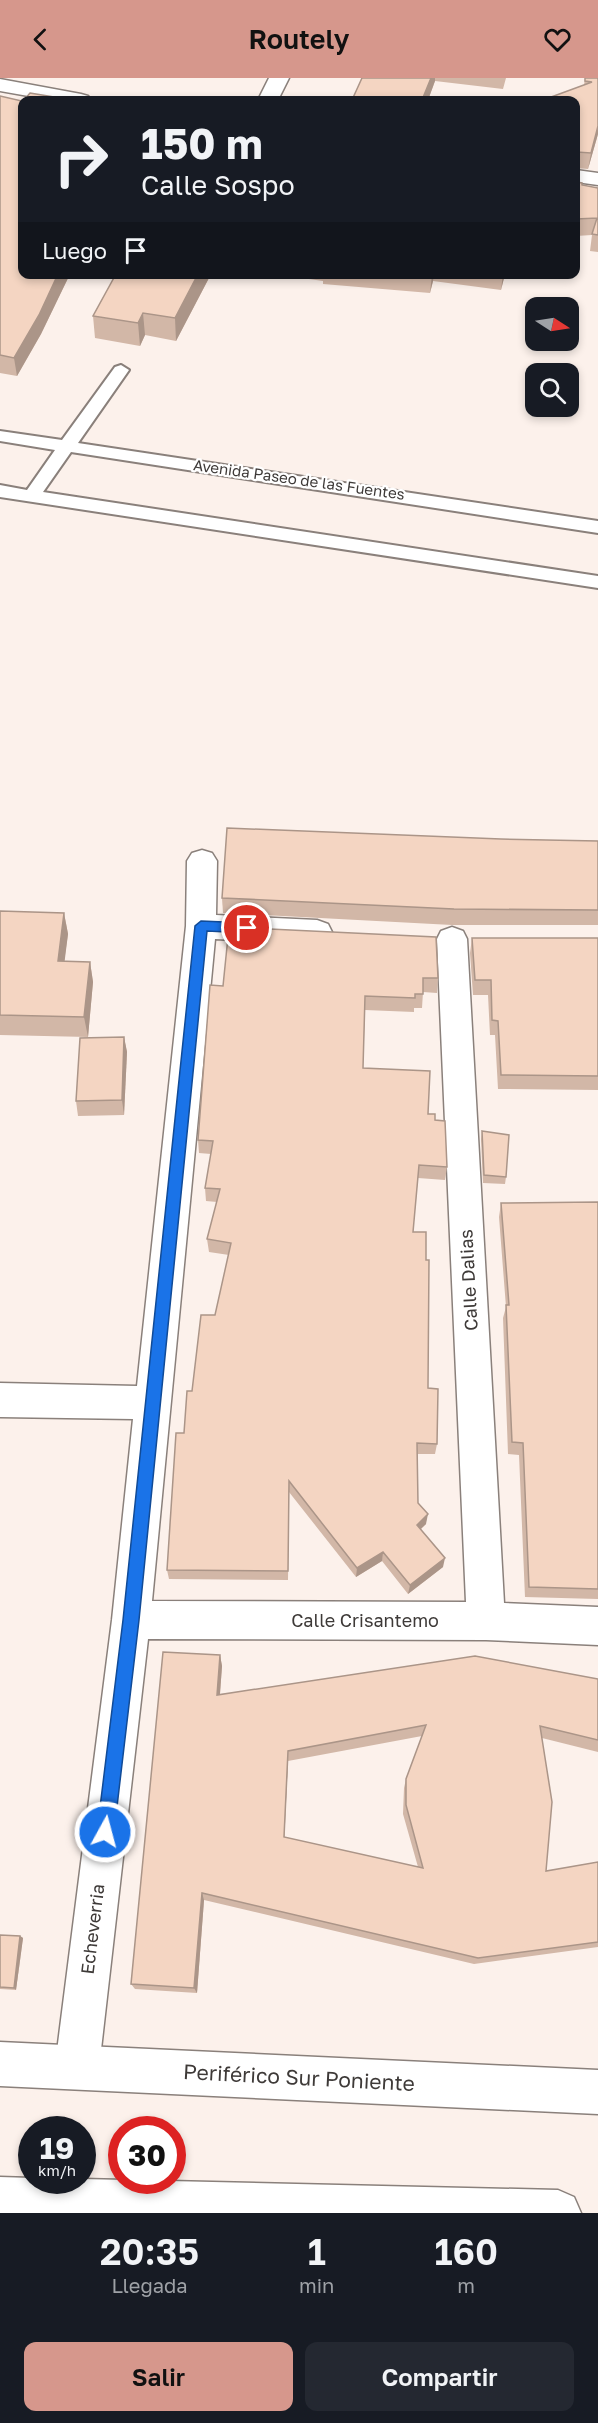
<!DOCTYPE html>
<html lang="es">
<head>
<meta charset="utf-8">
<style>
  :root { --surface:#171b24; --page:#242831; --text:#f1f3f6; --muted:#9ea1a6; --accent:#d6978c }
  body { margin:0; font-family:"Golos Text",sans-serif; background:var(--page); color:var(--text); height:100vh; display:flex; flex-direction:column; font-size:22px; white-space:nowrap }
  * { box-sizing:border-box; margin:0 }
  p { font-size:20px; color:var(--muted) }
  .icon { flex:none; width:33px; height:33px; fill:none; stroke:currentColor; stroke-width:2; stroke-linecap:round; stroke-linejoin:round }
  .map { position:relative; height:2135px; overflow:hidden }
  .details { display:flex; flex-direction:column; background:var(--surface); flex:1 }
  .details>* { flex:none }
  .guide { position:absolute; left:18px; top:18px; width:562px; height:183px; border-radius:12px; box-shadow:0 3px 9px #0003; background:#171b24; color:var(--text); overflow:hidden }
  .needle { width:39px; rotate:102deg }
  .tools { position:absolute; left:525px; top:219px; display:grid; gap:12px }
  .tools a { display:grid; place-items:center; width:54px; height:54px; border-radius:12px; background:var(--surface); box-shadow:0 3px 9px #0003; font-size:30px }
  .speed { position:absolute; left:18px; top:2038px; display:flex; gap:12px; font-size:30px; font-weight:700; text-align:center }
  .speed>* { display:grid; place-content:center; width:78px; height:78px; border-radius:50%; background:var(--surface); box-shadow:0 3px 9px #0003; line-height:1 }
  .speed small { font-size:15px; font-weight:400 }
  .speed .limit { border:9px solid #d22; background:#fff; color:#111 }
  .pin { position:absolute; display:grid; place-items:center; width:51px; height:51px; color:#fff; margin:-26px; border:3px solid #fff; border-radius:50%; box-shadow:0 2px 6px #0007 }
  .me { position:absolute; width:66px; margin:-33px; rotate:7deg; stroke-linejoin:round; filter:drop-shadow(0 0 4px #0008) }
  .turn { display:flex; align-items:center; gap:21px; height:126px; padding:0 24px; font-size:27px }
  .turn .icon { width:78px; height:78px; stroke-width:2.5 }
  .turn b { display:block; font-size:42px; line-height:51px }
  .then { display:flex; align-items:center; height:57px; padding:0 24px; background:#0003; gap:12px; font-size:22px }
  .eta { display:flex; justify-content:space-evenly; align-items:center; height:102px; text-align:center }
  .eta b { font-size:36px; font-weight:600; line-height:42px }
  .cta { display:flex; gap:12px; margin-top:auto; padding:12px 24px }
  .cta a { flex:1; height:69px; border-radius:12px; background:var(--accent); color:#111; font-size:24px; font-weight:600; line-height:69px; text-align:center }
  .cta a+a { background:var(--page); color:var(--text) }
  header { display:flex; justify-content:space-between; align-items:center; height:78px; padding:0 24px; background:var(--accent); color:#111; font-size:27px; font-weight:600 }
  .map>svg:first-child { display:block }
</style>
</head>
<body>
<header><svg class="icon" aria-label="back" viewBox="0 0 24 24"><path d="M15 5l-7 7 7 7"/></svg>Routely<svg class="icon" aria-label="heart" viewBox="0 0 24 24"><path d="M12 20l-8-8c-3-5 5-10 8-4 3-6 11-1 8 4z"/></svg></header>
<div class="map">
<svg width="598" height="2135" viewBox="0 0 598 2135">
  <rect width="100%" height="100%" fill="#fcf1eb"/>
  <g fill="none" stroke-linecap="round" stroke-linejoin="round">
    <g stroke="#8a807b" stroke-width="4">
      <polygon id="lane" points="121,287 129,292 78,365 598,443 598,455 71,374 43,414 598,498 598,510 0,419 0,407 27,412 55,372 0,363 0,353 62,362 115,289"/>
    </g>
    <g stroke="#8a807b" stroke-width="3">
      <g id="street">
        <polygon points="269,0 289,0 278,22 258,22"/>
        <polygon points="0,1 81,16 88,18 91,22 51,22 0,13"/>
        <polygon points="576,92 598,95 598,107 576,104"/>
        <polygon points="202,772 212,775 217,783 216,837 317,842 328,846 332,854 328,862 317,866 215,861 152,1523 466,1524 437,861 441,853 452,849 463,853 467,861 504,1525 598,1529 598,1567 486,1562 148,1561 99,1989 93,2005 77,2011 61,2005 55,1989 112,1542 133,1341 0,1339 0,1305 137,1308 186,848 187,783 192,775"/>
      </g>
    </g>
    <g stroke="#8a807b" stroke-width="3">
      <g id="primary">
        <polygon points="0,1964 598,1992 598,2036 0,2008"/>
        <polygon points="0,2099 32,2100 32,2103 82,2101 558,2112 574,2119 581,2135 0,2135"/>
      </g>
    </g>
    <use href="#lane" fill="#fff" fill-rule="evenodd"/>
    <use href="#street" fill="#fff" fill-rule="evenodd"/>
    <use href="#primary" fill="#fff" fill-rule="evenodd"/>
  </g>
  <g fill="#d2b7a7" fill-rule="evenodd">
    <polygon points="362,0 506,0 503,11 435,3 428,22 352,22"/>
    <polygon points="585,0 598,0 598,56 588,91 576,90 576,22 584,7"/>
    <polygon points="0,18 22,196 70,196 41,256 17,298 0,295"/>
    <polygon points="576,104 582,107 598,110 598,174 590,173 592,157 576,158"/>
    <polygon points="116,196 210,196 210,198 176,263 145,257 140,268 95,260 93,238"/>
    <polygon points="274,196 505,196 501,212 433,203 430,215 323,206 323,203"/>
    <polygon points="501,761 598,763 598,847 452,847 223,835 222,820"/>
    <polygon points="0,834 64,835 68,856 64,884 90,884 93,904 88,959 0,957"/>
    <polygon points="229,849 438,900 437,915 423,914 422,930 414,930 414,934 365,932 363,990 428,1036 435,1042 447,1089 445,1102 418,1100 413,1154 428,1310 437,1366 435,1376 417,1376 418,1425 426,1446 421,1451 443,1489 408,1516 382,1483 356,1499 289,1414 288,1502 169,1501 167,1492 184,1355 192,1313 215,1237 229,1177 209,1174 207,1161 217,1124 206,1123 205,1110 211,1076 199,1075 198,1062 223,908"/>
    <polygon points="472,860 598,860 598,1012 498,1011 495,957 490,957 488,917 473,917 470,875"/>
    <polygon points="124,959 127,974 124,1037 78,1038 76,1023"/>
    <polygon points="482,1053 506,1099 505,1106 483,1105 481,1061"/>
    <polygon points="598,1124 598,1521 525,1519 519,1377 508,1376 503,1240 506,1229 499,1139 501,1125"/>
    <path d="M220,1577L222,1588L220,1616L598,1601V1674L542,1660L546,1793L598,1784V1869L474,1886L204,1822L197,1915L135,1911L131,1906ZM422,1658L406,1701L404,1710L403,1736L418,1789L284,1759L288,1683Z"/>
    <polygon points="0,1857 20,1858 23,1860 16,1912 0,1911"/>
  </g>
  <g fill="#ab9588">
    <polygon points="431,0 435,0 435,3 428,22 422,22"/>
    <polygon points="598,48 598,56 588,91 591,75"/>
    <polygon points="58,196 70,196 41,256 17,298 14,280"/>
    <polygon points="198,196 210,196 210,198 176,263 175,240"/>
    <polygon points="432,196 434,196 433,203 430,215"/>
    <polygon points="503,196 505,196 501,212"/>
    <polygon points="143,235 145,257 140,268 138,245"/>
    <polygon points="64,835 68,856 62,904 58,883"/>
    <polygon points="90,884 93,904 88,959 84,939"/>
    <polygon points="124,959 127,974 124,1037 122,1022"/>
    <polygon points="428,1436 426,1446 415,1456 417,1447"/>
    <polygon points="383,1474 382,1483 356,1499 357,1490"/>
    <polygon points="445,1480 443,1489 408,1516 410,1507"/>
    <polygon points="220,1577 222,1588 219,1628 217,1617"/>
    <polygon points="288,1673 288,1683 284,1767 284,1759"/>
    <polygon points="202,1815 204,1822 197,1915 194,1910"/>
    <polygon points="20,1858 23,1860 16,1912 14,1910"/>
  </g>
  <g fill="#f4d5c2" stroke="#ab9588" stroke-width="1.5" fill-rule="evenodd">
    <polygon points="362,0 431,0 422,22 352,22"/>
    <polygon points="585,0 598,0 598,48 591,75 577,74 576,86 576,22 543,22 592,4 585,3"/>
    <polygon points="30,15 72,22 24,22"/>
    <polygon points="0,18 22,23 22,196 58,196 39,237 14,280 0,277"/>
    <polygon points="576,104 582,105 582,107 598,110 598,157 592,156 597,140 576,141"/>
    <polygon points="116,196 198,196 175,240 143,235 138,245 93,238"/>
    <polygon points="408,196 432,196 432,199"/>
    <polygon points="227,750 501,761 598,763 598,832 454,831 222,820"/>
    <polygon points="0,833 64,835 58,883 90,884 84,939 0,937"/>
    <polygon points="229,849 436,859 438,900 423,900 423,916 415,916 415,920 365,918 363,990 430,993 428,1036 435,1036 435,1042 445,1043 447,1089 419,1087 413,1154 426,1154 426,1182 429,1182 428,1310 438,1311 437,1366 417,1365 418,1425 428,1436 417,1447 445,1480 410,1507 383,1474 357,1490 289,1403 288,1493 167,1492 176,1355 184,1355 187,1313 192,1313 201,1237 215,1237 231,1165 207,1161 220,1111 205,1110 213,1063 198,1062 210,907 223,908"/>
    <polygon points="472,860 598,860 598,998 501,997 498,943 492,942 491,902 475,902"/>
    <polygon points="124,959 122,1022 76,1023 80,960"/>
    <polygon points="482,1053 509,1057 506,1099 484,1097"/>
    <polygon points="598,1124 598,1511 529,1509 523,1365 512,1364 506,1227 509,1227 501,1125"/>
    <path d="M163,1574L220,1577L217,1617L475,1578L598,1601V1662L540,1648L552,1724L546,1793L598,1784V1864L478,1880L202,1815L194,1910L131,1906ZM426,1647L406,1701V1727L423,1790L284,1759L288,1673Z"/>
    <polygon points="0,1857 20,1858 14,1910 0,1909"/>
  </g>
  <polygon fill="#1a73e8" stroke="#114b97" stroke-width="1.5" points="201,843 247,845 253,850 247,855 207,853 139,1542 114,1754 111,1760 105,1762 99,1760 97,1754 123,1542 195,848"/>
  <g text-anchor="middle" stroke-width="4.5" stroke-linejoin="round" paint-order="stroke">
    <g font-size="15" fill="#3e3a38" stroke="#fff">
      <text transform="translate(299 402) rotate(8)" y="5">Avenida Paseo de las Fuentes</text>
    </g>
    <g font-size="18" fill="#3e3a38" stroke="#fff">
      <text transform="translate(469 1202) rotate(-93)" y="6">Calle Dalias</text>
      <text x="365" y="1549">Calle Crisantemo</text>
      <text transform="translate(93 1851) rotate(-83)" y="6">Echeverria</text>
    </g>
    <g font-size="21" fill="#3e3a38" stroke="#fff">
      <text transform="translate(299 2000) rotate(3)" y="7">Periférico Sur Poniente</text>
    </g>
  </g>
</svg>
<div class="tools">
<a><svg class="needle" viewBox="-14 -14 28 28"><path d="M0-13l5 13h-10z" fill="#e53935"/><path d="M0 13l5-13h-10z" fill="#9ea1a6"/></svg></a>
<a><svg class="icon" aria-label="search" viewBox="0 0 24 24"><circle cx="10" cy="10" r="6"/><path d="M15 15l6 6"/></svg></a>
</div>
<div class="speed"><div>19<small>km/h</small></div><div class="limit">30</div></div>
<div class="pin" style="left:247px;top:850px;background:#d93025"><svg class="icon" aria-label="arrive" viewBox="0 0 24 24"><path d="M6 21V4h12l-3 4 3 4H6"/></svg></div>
<svg class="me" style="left:105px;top:1754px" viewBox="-20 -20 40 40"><circle r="17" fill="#1a73e8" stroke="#fff" stroke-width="3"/><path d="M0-11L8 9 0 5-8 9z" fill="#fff"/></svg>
<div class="guide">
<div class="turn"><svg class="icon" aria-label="right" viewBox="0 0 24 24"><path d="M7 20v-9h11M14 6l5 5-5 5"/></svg><div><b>150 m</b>Calle Sospo</div></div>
<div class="then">Luego<svg class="icon" aria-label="arrive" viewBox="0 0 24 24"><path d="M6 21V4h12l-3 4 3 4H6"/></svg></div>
</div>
</div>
<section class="details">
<div class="eta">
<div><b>20:35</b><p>Llegada</p></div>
<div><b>1</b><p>min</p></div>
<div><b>160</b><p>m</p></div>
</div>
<div class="cta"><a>Salir</a><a>Compartir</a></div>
</section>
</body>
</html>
